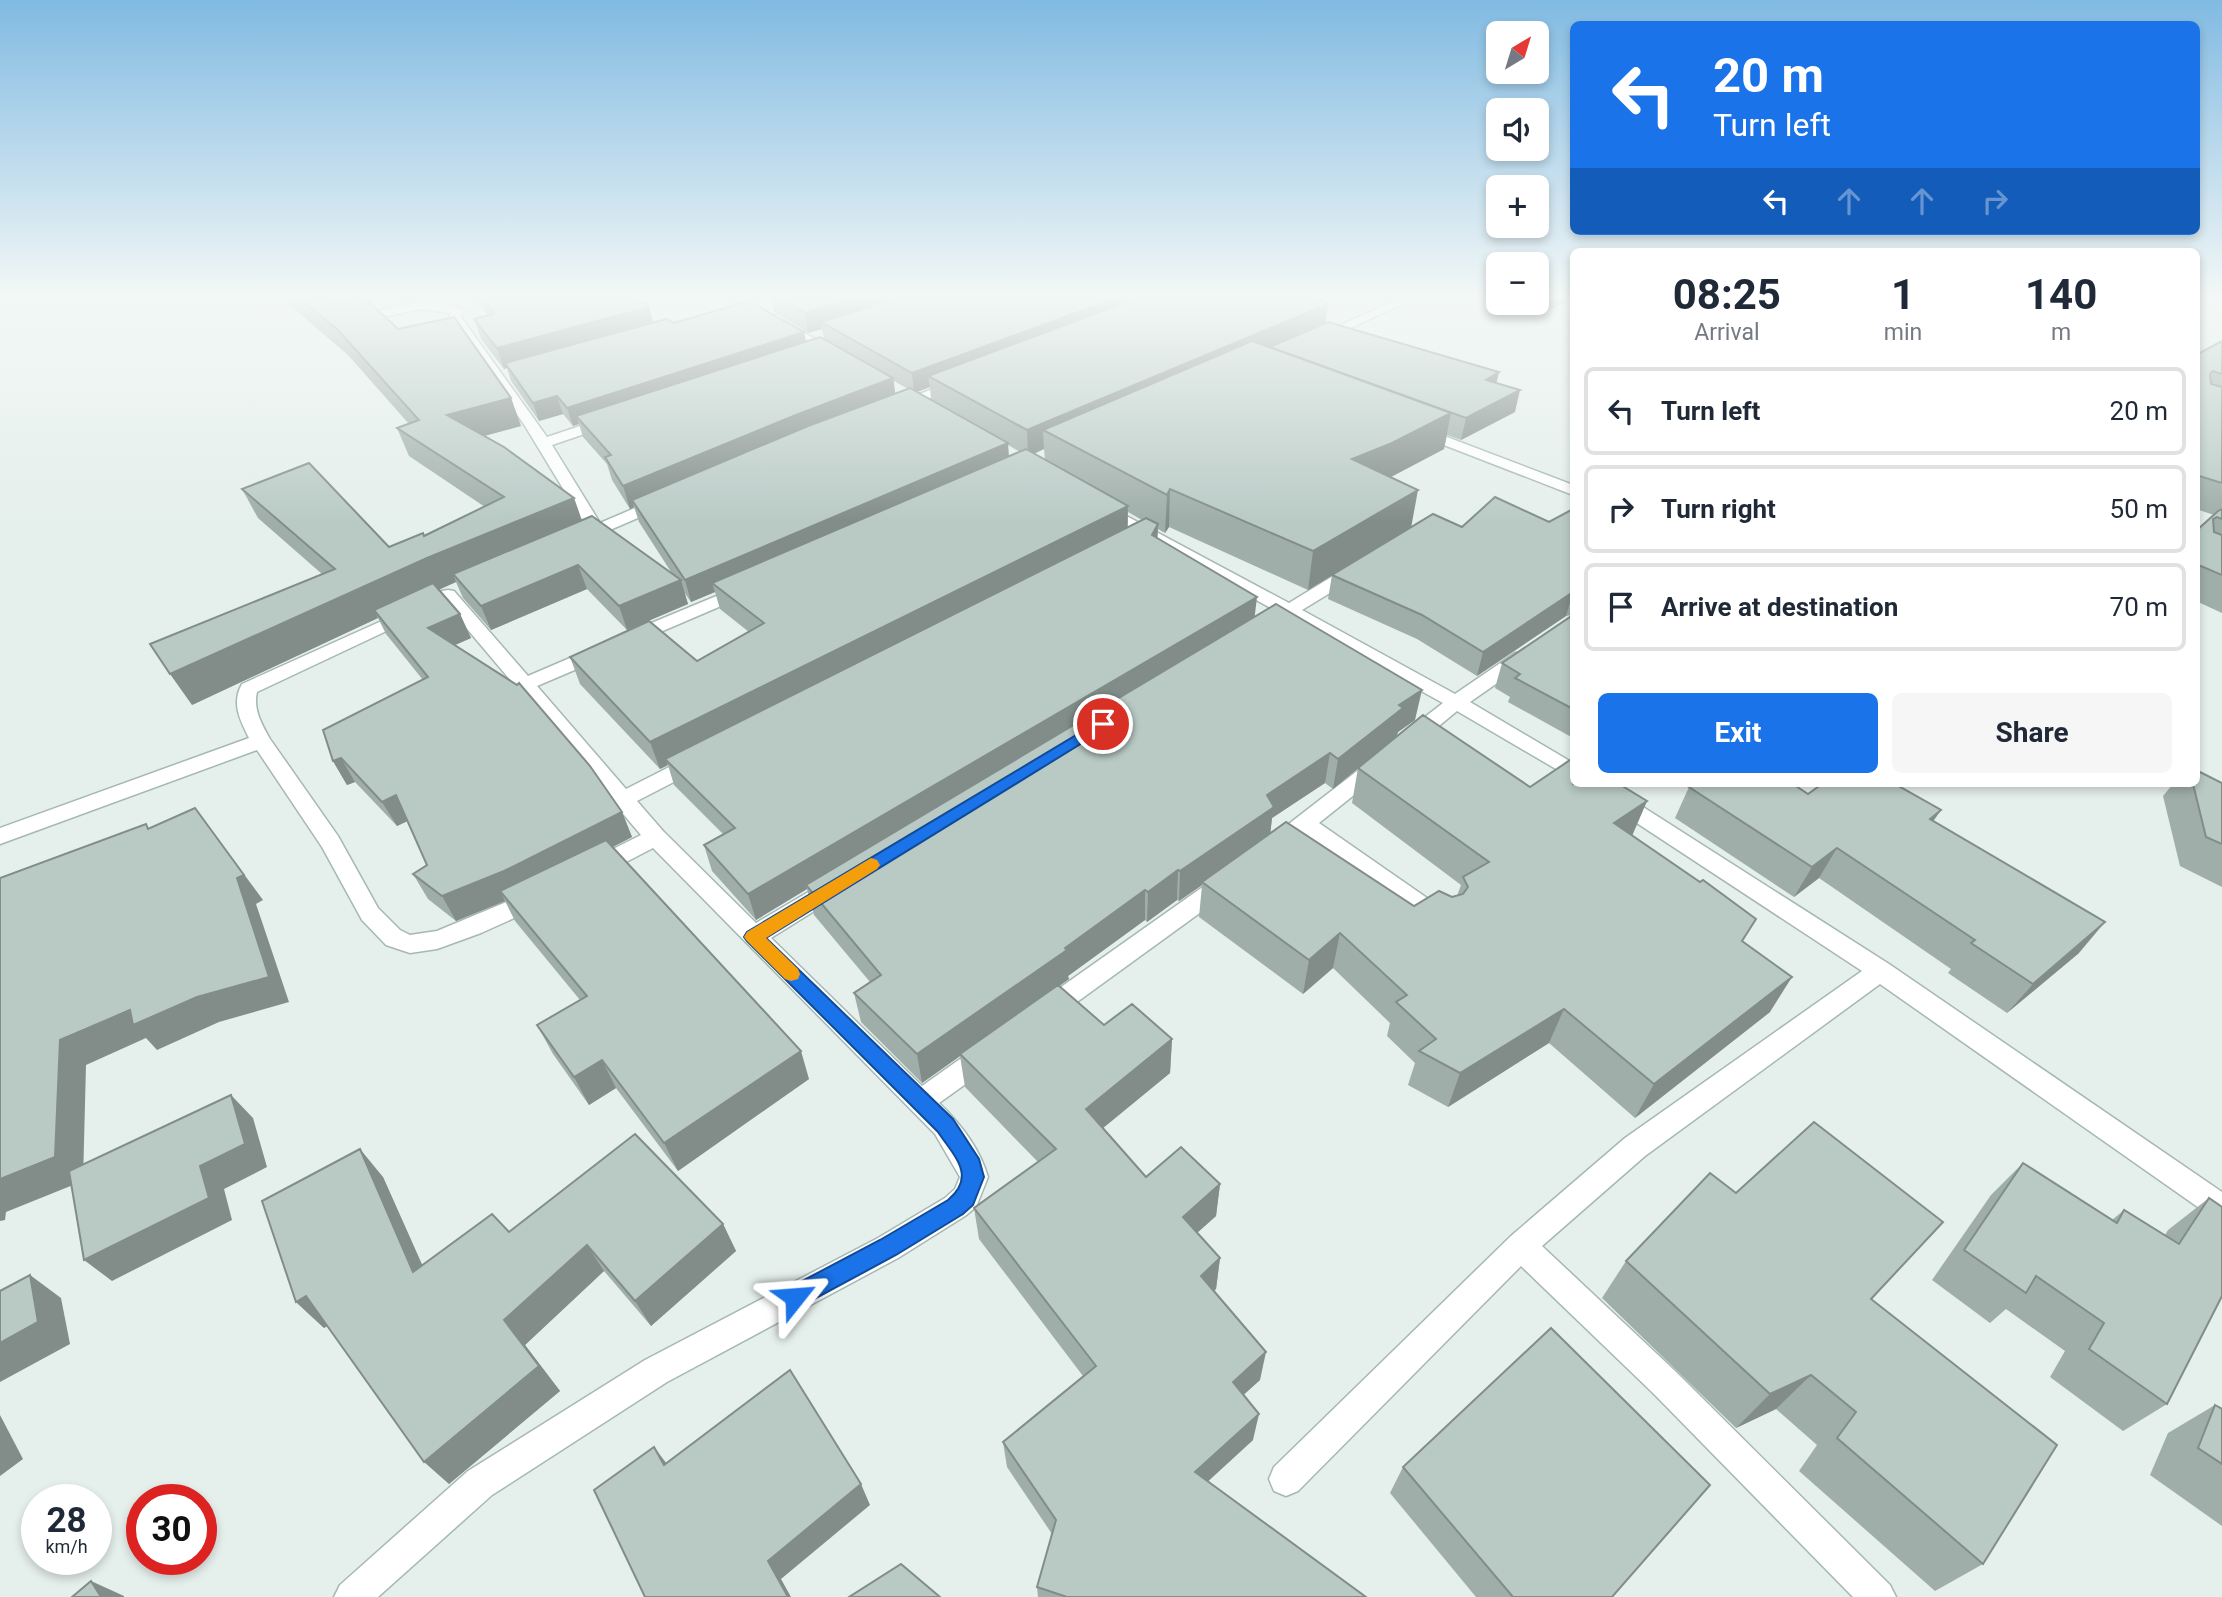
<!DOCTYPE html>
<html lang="en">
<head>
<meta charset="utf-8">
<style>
  :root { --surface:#fff; --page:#f6f6f7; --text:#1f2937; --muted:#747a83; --line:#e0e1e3; --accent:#1a73e8 }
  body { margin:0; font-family:Roboto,sans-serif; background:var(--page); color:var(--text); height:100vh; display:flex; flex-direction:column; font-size:26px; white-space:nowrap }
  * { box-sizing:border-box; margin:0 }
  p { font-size:23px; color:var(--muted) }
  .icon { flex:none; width:38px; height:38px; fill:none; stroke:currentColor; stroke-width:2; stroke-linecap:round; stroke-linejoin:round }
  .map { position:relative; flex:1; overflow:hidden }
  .panel { position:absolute; left:1570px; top:248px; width:630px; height:539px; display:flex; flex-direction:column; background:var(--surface); border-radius:10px; box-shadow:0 4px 10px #0003 }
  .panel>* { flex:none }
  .guide { position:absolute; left:1570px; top:21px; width:630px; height:214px; border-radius:10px; box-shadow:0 4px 10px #0003; background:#1a73e8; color:#fff; overflow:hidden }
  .needle { width:46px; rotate:38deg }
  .tools { position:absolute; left:1486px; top:21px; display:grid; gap:14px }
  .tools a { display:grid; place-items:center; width:63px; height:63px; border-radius:10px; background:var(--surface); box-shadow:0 4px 10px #0003; font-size:35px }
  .speed { position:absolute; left:21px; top:1484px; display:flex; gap:14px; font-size:35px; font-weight:700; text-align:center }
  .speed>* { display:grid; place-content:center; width:91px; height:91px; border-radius:50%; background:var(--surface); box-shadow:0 4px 10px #0003; line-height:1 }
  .speed small { font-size:18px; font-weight:400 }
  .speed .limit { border:10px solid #d22; background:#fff; color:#111 }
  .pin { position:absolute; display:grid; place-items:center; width:60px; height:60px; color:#fff; margin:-30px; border:4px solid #fff; border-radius:50%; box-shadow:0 2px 7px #0007 }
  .me { position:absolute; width:77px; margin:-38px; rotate:62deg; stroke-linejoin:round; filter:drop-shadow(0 0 5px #0008) }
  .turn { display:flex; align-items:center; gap:24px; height:147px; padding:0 28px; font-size:32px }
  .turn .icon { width:91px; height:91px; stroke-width:2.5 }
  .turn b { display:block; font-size:49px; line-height:60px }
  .lanes { display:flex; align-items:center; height:66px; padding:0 28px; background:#0003; justify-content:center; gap:35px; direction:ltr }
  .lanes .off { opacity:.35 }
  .eta { display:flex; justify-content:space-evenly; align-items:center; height:119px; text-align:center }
  .eta b { font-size:42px; font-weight:700; line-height:49px }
  .button { display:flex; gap:14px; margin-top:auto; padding:14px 28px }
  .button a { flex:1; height:80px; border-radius:10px; background:var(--accent); color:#fff; font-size:28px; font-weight:700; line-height:80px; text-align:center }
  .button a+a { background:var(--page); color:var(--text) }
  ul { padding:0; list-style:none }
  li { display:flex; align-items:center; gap:21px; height:88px; margin:0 14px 10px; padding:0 14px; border:4px solid var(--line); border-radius:10px }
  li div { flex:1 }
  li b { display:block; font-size:26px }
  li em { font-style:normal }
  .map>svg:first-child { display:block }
</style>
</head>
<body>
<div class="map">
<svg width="2222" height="1597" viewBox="0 0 2222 1597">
  <rect width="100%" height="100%" fill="#e5efec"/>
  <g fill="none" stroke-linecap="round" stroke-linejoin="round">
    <g stroke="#a6b8b4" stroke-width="3">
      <g id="street">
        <polygon points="728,299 742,299 841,353 834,357 829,356"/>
        <polygon points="1399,299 1414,299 1322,341 1317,342 1311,338"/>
        <path d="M421,301C437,301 452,302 464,311L461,317L547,437L601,419H611V425L552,445L600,523L656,499H668L670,502L668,505L589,539H577L575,536L587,528L525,426L449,317L451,313L421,309L356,323L350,319L356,315Z"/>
        <polygon points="958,379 963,380 963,386 901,409 896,410 889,406"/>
        <polygon points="1418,426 1573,485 1573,495 1413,433 1411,430"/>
        <polygon points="1104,504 1289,603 1346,568 1358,568 1360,572 1358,576 1302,610 1455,694 1515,653 1529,653 1531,657 1529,661 1470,702 1573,763 1573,779 1457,711 1417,744 1403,744 1400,739 1403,734 1443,703 1289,618 1275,619 1272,615 1276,611 1098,512 1096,509"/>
        <polygon points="743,585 752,590 749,594 637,642 631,643 622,638 625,634"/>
        <path d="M448,590L454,591L528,676L591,649H605L607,653L605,657L537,686L626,789L687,758H701L704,763L701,768L637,801L663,831L756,923L827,881L835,879L843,881L846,887L843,893L771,938L922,1086L977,1047L986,1044L995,1047L999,1055L995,1063L939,1103C960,1123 980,1149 988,1177L976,1207L965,1216L898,1258L667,1382L492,1495L378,1597H334L340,1585L468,1471L645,1360L878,1238L945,1198L955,1189L960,1177L935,1134L653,848L603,874L595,876L587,874L584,868L587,862L641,835L442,599L439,595L442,591Z"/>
        <path d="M406,610L412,611L415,615L412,619L257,692C253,709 261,723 270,739L338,836L378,908L400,930L410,935L437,931L535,890L543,893L546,899L543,905L481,933L437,949L410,953L386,945L362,920L322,847L257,750L0,844V828L249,738C240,720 231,703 242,684Z"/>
        <path d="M1377,759L1384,761L1387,766L1384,771L1319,823L1450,914L1454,920L1450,926L1442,929L1434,926L1305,835C1293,844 1284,856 1268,852L1265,846L1268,840L1370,761Z"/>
        <polygon points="1582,784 1607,784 1889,964 2222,1192 2222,1221 2212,1217 1880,984 1645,1156 1542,1246 1675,1371 1890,1585 1896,1597 1853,1597 1653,1393 1521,1266 1298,1491 1286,1496 1274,1491 1269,1479 1274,1467 1511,1236 1625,1138 1862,971 1585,789"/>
        <polygon points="1222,877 1230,879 1233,885 1230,891 1055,1018 1046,1021 1037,1018 1034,1011 1037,1004 1214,879"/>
      </g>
    </g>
    <use href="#street" fill="#fff" fill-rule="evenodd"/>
  </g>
  <g fill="#9faea9" fill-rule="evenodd">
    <path d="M288,299H366L398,329L511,398L521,426L484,436L574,498L582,520L673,575L639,522L634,507L630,509L612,480L607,464L583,437L579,424L573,426L563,414L539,421L511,381L507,368L504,369L481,339L474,319L488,316L476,299H633L649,307L653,323H674L806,342L824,339L822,329L808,333L774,312L772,299H1323L1320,301L1326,323L1499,372L1496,383L1515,412L1461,440L1447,435L1444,449L1391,477L1411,527H1462L1549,522L1573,509V738L1508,702L1510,697L1495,688L1502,663L1572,615L1566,616L1477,676L1417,639L1328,599L1332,575L1308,590L1169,527L1165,533L1158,529L1157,538L1255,617L1415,720L1398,732L1397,736L1530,787L1647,801L1632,835L1743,942L1770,1012L1635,1118L1549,1043L1448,1107L1408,1085L1415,1063L1387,1036L1390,1023L1333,968L1303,994L1199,917L1202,885L1179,901L1177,900L1147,922L1145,920L1068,976L1069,979L1059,986L1104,1025L1172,1039L1170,1073L1103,1128L1146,1177L1220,1184L1216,1216L1197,1233L1220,1258L1216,1289L1213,1291L1260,1380L1243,1395L1253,1440L1208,1481L1366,1597H1038L1037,1587L1052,1534L1007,1467L1003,1442L1083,1376L979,1239L974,1208L1038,1162L965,1087L960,1056L922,1083L861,1022L854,993L870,982L814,915L807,889L756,920L712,871L704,845L723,834L674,785L668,765L660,769L580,684L570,657L697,661L749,632L720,609L715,592L691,602L684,592L688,604L627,630L587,589L491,630L463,598L456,582L439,589L460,614L471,638L455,645L622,812L632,837L613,847L809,1079L678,1171L616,1088L589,1105L553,1054L537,1025L580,1000L515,921L505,901L456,921L428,899L413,874L427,865L407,821L397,826L355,782L347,785L333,761L423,680L386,634L378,618L192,705L322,574L258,518L242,489L389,547L424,536L485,507L409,456L397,428L409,424L348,355L293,308ZM894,381L908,389L895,394ZM930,387L931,400L917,392ZM1008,445L1020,452L1009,456ZM1044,449L1045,460L1034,454ZM1128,512L1142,520L1128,527ZM1358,768L1352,803L1461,885L1457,896L1414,906L1270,833L1272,818L1325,783L1333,789Z"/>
    <polygon points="1536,299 1573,299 1573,304 1567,301 1541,314 1508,303 1536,303"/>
    <polygon points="2222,341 2222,613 2196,601 2196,531 2214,515 2196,509 2196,355"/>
    <polygon points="2222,783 2222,887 2180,866 2163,796 2173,784"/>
    <polygon points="1689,787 1808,794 1941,810 1933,821 2079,953 2007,1013 1948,973 1951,969 1819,878 1794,897 1675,818"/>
    <polygon points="2023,1163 2112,1220 2124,1210 2165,1235 2168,1230 2209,1198 2167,1404 2123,1431 2050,1377 2065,1351 2006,1309 1990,1323 1932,1280 1991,1195"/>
    <polygon points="383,1177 422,1265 509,1232 723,1224 736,1251 651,1326 604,1271 525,1345 560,1391 449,1484 327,1326 324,1328 296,1302"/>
    <polygon points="1626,1261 1871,1299 1983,1564 1935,1591 1799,1471 1817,1445 1776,1409 1736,1428 1602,1298"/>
    <polygon points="2215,1405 2222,1409 2222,1526 2150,1475 2168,1433"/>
    <polygon points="1403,1467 1612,1597 1476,1597 1390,1493"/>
  </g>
  <g fill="#828d8a">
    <polygon points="326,299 358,299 339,315"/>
    <polygon points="853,299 916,299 821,322 822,329 808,333 805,313"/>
    <polygon points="1113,299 1164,299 928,376 930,387 914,393 912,373"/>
    <polygon points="1301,299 1323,299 1299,316 1328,304 1325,328 1043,430 1044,449 1028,456 1027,430"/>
    <polygon points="1545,299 1568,299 1567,301 1541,314"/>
    <polygon points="649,307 655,328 505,363 507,368 504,369 497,348"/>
    <polygon points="804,332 808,349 576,416 579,424 573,426 567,408"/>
    <polygon points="1499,372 1494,393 1486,380"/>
    <polygon points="893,378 896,400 632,500 634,507 630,509 623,486 796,415"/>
    <polygon points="1520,390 1515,412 1461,440 1466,418"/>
    <polygon points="557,396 563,414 539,421 533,403"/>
    <polygon points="511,398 521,426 458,443 447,415"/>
    <polygon points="1451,413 1444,449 1385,480 1352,459"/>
    <polygon points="1008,443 1009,465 712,583 715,592 691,602 685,580"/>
    <polygon points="1170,489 1169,527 1165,533 1167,495"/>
    <polygon points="1418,490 1411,528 1308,590 1313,551"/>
    <polygon points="574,498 584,528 453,574 456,582 380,617 374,610 378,618 192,705 170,674 427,558"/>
    <polygon points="1128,506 1127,532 665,759 668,765 660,769 650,742"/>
    <polygon points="1158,524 1157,549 1152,535"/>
    <polygon points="578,565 587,589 491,630 481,606"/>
    <polygon points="681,580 688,604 627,630 619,606"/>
    <polygon points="1573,592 1566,616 1477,676 1483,652"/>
    <polygon points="1257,597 1254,622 806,885 807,889 756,920 748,894"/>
    <polygon points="460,614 471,638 439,652 428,628"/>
    <polygon points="1422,690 1415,720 1398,732 1396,737 1333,789 1338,759 1399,705"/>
    <polygon points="1330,753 1325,783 1272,818 1270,837 1202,882 1202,885 1179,901 1180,871 1267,795"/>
    <polygon points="341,758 355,782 347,785 333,761"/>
    <polygon points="396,795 410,820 397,826 382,802"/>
    <polygon points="1647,801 1632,836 1614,823"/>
    <polygon points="195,808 263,900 256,904 289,1002 219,1022 157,1050 146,1038 86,1065 83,1181 6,1212 5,1220 0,1221 0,1179 60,1040"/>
    <polygon points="1941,810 1920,840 1930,819"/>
    <polygon points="622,812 632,837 517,896 500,891 505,901 456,921 442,896"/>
    <polygon points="1837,848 1819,878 1794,897 1812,867"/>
    <polygon points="1178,870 1177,900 1147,922 1148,892"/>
    <polygon points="1145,890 1145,920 1068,976 1069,979 922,1083 917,1054"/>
    <polygon points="2105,922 2079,953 2007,1013 2033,984"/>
    <polygon points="1340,933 1333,968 1303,994 1309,960"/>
    <polygon points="1792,977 1770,1012 1635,1118 1654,1084"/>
    <polygon points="1564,1009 1549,1043 1448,1107 1460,1073"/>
    <polygon points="1172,1039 1170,1073 1086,1142 1086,1109"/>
    <polygon points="801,1051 809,1079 678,1171 664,1143"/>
    <polygon points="602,1060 616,1088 589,1105 574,1077"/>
    <polygon points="231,1095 253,1118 267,1167 224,1189 232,1220 112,1281 84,1260 200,1166"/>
    <polygon points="360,1149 383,1177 437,1298 413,1272"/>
    <polygon points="1220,1184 1216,1216 1180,1248 1183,1217"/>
    <polygon points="723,1224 736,1251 651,1326 635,1301"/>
    <polygon points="587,1245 604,1271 525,1345 560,1391 449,1484 424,1462 504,1320"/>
    <polygon points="1220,1258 1216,1289 1197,1306 1201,1276"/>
    <polygon points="30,1275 61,1298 70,1344 0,1382 0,1343"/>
    <polygon points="306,1296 334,1322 324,1328 296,1302"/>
    <polygon points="1266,1352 1260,1380 1228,1409 1233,1382"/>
    <polygon points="1811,1375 1776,1409 1736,1428 1770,1394"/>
    <polygon points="1259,1414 1253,1440 1191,1497 1195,1472"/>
    <polygon points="0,1415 23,1459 0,1476"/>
    <polygon points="654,1447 670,1468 664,1465"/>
    <polygon points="861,1484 870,1505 781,1579 791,1597 788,1597 768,1561"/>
    <polygon points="91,1581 124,1596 124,1597 101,1597"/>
  </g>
  <g fill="#b9cac5" stroke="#828d8a" stroke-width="2">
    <polygon points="300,299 327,299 333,302 349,299 366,299 398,329 454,317 511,398 447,415 504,447 574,498 427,558 170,674 150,644 335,569 242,489 309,463 389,547 423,533 424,536 504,497 397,428 419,420 337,329"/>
    <polygon points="483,299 633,299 649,307 497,348 474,319 494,314"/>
    <polygon points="781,299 853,299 805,313"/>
    <polygon points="896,299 1113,299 912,373 821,322"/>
    <polygon points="1135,299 1316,299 1328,304 1027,430 928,376"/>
    <polygon points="749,301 804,332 567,408 557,396 533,403 505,363 666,319 674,323"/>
    <polygon points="1328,322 1499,372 1486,380 1520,390 1466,418 1270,347"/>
    <polygon points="820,337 893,378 796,415 623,486 605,457 611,455 576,416"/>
    <polygon points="1252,341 1451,413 1392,443 1352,459 1418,490 1313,551 1170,489 1167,495 1043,430"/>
    <polygon points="2222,341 2222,374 2213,371 2210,374 2211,384 2222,387 2222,483 2196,475 2196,355"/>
    <polygon points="910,388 1008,443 685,580 632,500 808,426"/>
    <polygon points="1026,449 1128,506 650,742 570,657 649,621 697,661 764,623 712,583"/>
    <polygon points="1495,497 1549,522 1573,509 1573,592 1483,652 1422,615 1332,575 1433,514 1462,527"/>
    <polygon points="2222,509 2222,519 2217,517 2213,519 2214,532 2222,535 2222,575 2196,564 2196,531 2218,511"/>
    <polygon points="592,516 681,580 619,606 578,565 481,606 453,574"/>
    <polygon points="1146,518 1158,524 1152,535 1257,597 748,894 704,845 735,828 665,759"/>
    <polygon points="433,583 460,614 428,628 517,685 519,683 590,766 622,812 504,871 442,896 413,874 427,865 396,795 382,802 341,758 333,761 323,730 428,677 374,610"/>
    <polygon points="1276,604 1422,690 1399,705 1403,708 1338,759 1330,753 1267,795 1274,807 1180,871 1178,870 1148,892 1145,890 1065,948 1067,950 917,1054 854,993 881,975 806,885"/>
    <polygon points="1573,615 1573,709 1515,678 1520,674 1502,663"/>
    <polygon points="1423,715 1530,787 1573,758 1573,784 1619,784 1647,801 1614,823 1700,882 1703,880 1756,919 1742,941 1792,977 1654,1084 1564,1009 1460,1073 1419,1051 1436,1039 1396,1002 1407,995 1340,933 1309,960 1202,882 1286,822 1414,906 1439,891 1452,897 1463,894 1468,887 1463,877 1489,862 1358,768"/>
    <polygon points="2196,770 2222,783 2222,844 2206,837 2193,784 2196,784"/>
    <polygon points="1694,784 1793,784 1808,794 1822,784 1895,784 1941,810 1930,819 2105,922 2033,984 1971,943 1975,940 1837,848 1812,867 1689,787"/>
    <polygon points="195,808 244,875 237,878 269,977 197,997 133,1025 130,1010 60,1040 55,1157 0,1179 0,878 146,824 148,829"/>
    <polygon points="606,840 801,1051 664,1143 602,1060 574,1077 537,1025 587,996 500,891"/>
    <polygon points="1058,985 1104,1025 1132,1004 1172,1039 1086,1109 1146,1177 1181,1147 1220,1184 1183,1217 1220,1258 1201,1276 1266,1352 1233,1382 1259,1414 1195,1472 1366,1597 1067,1597 1037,1587 1056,1520 1003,1442 1096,1366 974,1208 1056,1149 960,1054"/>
    <polygon points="231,1095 245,1144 200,1166 209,1198 84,1260 69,1171"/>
    <polygon points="1814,1122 1943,1222 1871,1299 2057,1445 1983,1564 1837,1438 1856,1412 1811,1375 1770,1394 1626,1261 1710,1173 1736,1193"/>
    <polygon points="635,1134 723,1224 635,1301 587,1245 504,1320 539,1366 424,1462 306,1296 296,1302 262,1201 360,1149 413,1272 492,1214 509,1232"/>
    <polygon points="2023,1163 2117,1223 2124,1210 2179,1244 2209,1198 2222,1207 2222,1296 2167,1404 2089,1349 2104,1323 2036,1276 2026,1293 1964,1250"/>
    <polygon points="30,1275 38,1322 0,1343 0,1291"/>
    <polygon points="1551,1328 1710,1485 1612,1597 1513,1597 1403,1467"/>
    <polygon points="790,1370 861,1484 768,1561 788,1597 645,1597 594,1490 654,1447 664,1465"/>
    <polygon points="2215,1405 2222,1409 2222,1464 2198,1448"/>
    <polygon points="901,1564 940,1597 849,1597"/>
    <polygon points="91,1581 101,1597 72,1597"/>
  </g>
  <linearGradient id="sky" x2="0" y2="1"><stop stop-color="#81bae2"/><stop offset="0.57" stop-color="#f3f8f6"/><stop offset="1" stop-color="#f3f8f6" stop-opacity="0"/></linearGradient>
  <rect width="2222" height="522" fill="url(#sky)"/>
  <path fill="#1a73e8" stroke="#114b97" stroke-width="2" d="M1103,719L1110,724L1108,727L766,938L953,1119L979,1159L984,1177L973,1205L963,1214L896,1255L803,1305L795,1308L787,1305L784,1297L787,1289L880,1240L948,1200C977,1176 954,1156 938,1132L747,941L744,937L747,932Z"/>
  <polygon fill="#f59e0b" points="871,858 877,860 880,865 877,869 766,938 798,969 800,974 798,979 791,981 785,979 747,941 744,937 747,932"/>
</svg>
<div class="tools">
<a><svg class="needle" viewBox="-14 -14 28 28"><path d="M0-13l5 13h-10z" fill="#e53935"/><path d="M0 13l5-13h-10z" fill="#747a83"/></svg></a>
<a><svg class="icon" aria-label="sound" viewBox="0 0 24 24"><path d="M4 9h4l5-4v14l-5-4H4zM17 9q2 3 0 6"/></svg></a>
<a>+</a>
<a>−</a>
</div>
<div class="speed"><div>28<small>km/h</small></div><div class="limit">30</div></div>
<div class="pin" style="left:1103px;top:724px;background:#d93025"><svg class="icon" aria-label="arrive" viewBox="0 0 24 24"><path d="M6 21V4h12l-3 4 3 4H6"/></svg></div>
<svg class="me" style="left:795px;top:1297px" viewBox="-20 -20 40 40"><path d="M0-17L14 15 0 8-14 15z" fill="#1a73e8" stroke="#fff" stroke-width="4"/></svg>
<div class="guide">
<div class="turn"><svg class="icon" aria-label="left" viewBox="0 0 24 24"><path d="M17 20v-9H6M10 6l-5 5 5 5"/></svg><div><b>20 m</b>Turn left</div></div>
<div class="lanes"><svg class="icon" aria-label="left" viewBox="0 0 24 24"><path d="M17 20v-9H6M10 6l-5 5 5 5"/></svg><svg class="icon off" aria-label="ahead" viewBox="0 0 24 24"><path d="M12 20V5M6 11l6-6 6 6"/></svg><svg class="icon off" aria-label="ahead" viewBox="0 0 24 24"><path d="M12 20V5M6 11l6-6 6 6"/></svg><svg class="icon off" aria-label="right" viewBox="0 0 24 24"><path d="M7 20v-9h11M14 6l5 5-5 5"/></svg></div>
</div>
<section class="panel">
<div class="eta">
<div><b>08:25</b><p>Arrival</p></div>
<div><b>1</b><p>min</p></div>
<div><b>140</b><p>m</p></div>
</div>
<ul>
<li><svg class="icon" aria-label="left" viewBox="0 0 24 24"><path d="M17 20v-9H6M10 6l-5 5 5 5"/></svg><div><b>Turn left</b></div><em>20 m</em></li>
<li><svg class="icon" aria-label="right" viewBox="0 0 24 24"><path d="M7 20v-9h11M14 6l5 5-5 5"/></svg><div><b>Turn right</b></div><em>50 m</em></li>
<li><svg class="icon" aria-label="arrive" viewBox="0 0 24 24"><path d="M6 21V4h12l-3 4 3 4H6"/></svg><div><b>Arrive at destination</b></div><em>70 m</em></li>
</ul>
<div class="button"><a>Exit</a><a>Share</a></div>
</section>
</div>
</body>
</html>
